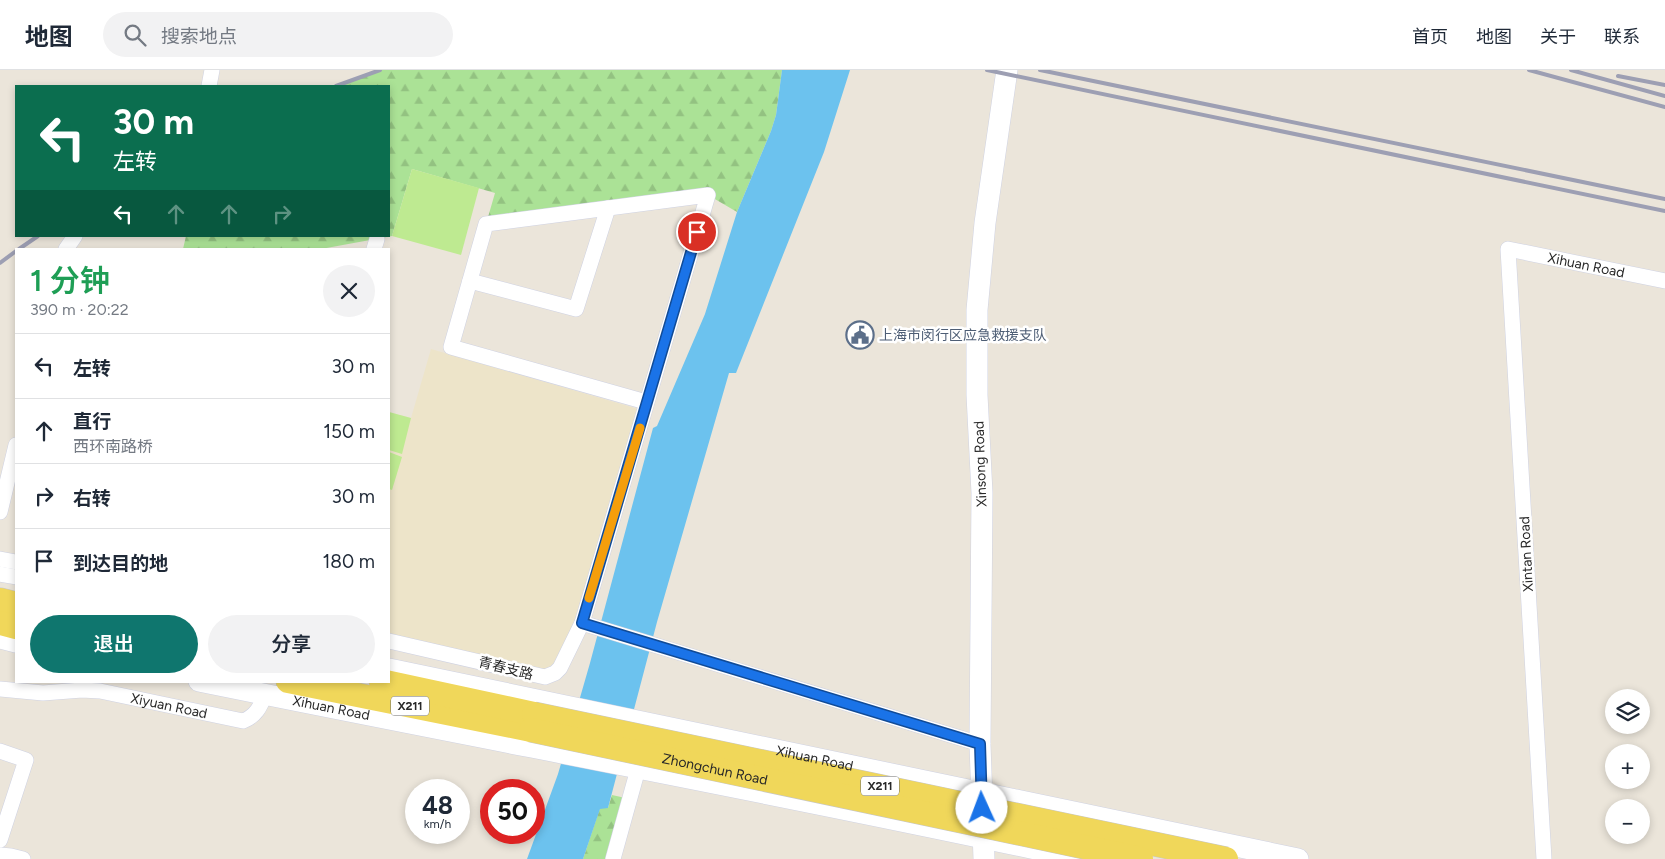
<!DOCTYPE html>
<html lang="zh">
<head>
<meta charset="utf-8">
<style>
  :root { --surface:#fff; --page:#f2f2f3; --text:#1f2937; --muted:#747a83; --line:#e0e1e3; --accent:#0f766e }
  body { margin:0; font-family:Figtree,"Noto Sans SC",sans-serif; background:var(--page); color:var(--text); height:100vh; display:flex; flex-direction:column; font-size:19px; white-space:nowrap }
  * { box-sizing:border-box; margin:0 }
  p { font-size:16px; color:var(--muted) }
  .icon { flex:none; width:28px; height:28px; fill:none; stroke:currentColor; stroke-width:2; stroke-linecap:round; stroke-linejoin:round }
  .map { position:relative; flex:1; overflow:hidden }
  .sheet { position:absolute; left:15px; top:178px; width:375px; height:435px; display:flex; flex-direction:column; background:var(--surface); border-radius:0px; box-shadow:0 2px 8px #0003 }
  .sheet>* { flex:none }
  .hud { position:absolute; left:15px; top:15px; width:375px; height:152px; border-radius:0px; box-shadow:0 2px 8px #0003; background:#0b6e4f; color:#fff; overflow:hidden }
  .tools { position:absolute; left:1605px; top:619px; display:grid; gap:10px }
  .tools a { display:grid; place-items:center; width:45px; height:45px; border-radius:50%; background:var(--surface); box-shadow:0 2px 8px #0003; font-size:25px }
  .speed { position:absolute; left:405px; top:709px; display:flex; gap:10px; font-size:25px; font-weight:700; text-align:center }
  .speed>* { display:grid; place-content:center; width:65px; height:65px; border-radius:50%; background:var(--surface); box-shadow:0 2px 8px #0003; line-height:1 }
  .speed small { font-size:12px; font-weight:400 }
  .speed .limit { border:8px solid #d22; background:#fff; color:#111 }
  .pin { position:absolute; display:grid; place-items:center; width:42px; height:42px; color:#fff; margin:-21px; border:2px solid #fff; border-radius:50%; box-shadow:0 1px 5px #0007 }
  .me { position:absolute; width:55px; margin:-28px; rotate:358deg; stroke-linejoin:round; filter:drop-shadow(0 0 4px #0008) }
  .turn { display:flex; align-items:center; gap:18px; height:105px; padding:0 15px; font-size:22px }
  .turn .icon { width:65px; height:65px; stroke-width:2.5 }
  .turn b { display:block; font-size:35px; line-height:42px }
  .lanes { display:flex; align-items:center; height:48px; padding:0 15px; background:#0003; justify-content:center; gap:25px; direction:ltr }
  .lanes .off { opacity:.35 }
  .round { display:grid; place-items:center; flex:none; width:52px; height:52px; border-radius:26px; background:var(--page) }
  .headline { display:flex; align-items:center; justify-content:space-between; height:85px; padding:0 15px }
  h1 { font-size:30px; font-weight:600; line-height:38px; color:#1e9e55 }
  .primary-button { display:flex; gap:10px; margin-top:auto; padding:10px 15px }
  .primary-button a { flex:1; height:58px; border-radius:30px; background:var(--accent); color:#fff; font-size:20px; font-weight:600; line-height:58px; text-align:center }
  .primary-button a+a { background:var(--page); color:var(--text) }
  ul { padding:0; list-style:none }
  li { display:flex; align-items:center; gap:15px; height:65px; padding:0 15px; border-top:1px solid var(--line) }
  li div { flex:1 }
  li b { display:block; font-size:19px }
  li em { font-style:normal }
  header { display:flex; align-items:center; gap:30px; box-sizing:border-box; height:70px; padding:0 25px; background:var(--surface); border-bottom:1px solid var(--line) }
  header strong { font-size:24px }
  nav { display:flex; gap:28px; margin-inline-start:auto; font-size:18px }
  .search { width:350px; height:45px; background:var(--page); display:flex; align-items:center; gap:12px; box-sizing:border-box; padding:0 18px; border-radius:28px; color:var(--muted); font-size:19px }
  .map>svg:first-child { display:block }
</style>
</head>
<body>
<header>
<strong>地图</strong>
<div class="search"><svg class="icon" aria-label="search" viewBox="0 0 24 24"><circle cx="10" cy="10" r="6"/><path d="M15 15l6 6"/></svg>搜索地点</div>
<nav><a>首页</a><a>地图</a><a>关于</a><a>联系</a></nav>
</header>
<div class="map">
<svg width="1665" height="789" viewBox="0 0 1665 789">
  <defs>
    <pattern id="forest-firs" width="22" height="20" patternUnits="userSpaceOnUse" patternTransform="scale(1.25)"><rect width="22" height="20" fill="#abe296"/><path d="M5 1l3.5 6h-7zM16 11l3.5 6h-7z" fill="#93c281"/></pattern>
  </defs>
  <rect width="100%" height="100%" fill="#ebe5da"/>
  <polygon fill="#ede4c9" points="431,279 645,341 582,553 555,603 389,571 389,342 411,348"/>
  <g fill="url(#forest-firs)">
    <polygon points="380,0 782,0 776,45 771,61 737,142 708,125 486,154 495,123 412,99 392,166 321,179 183,179 186,166 389,166 389,16 336,16"/>
    <polygon points="612,725 630,729 613,789 583,789 600,738 608,738"/>
  </g>
  <g fill="#beea91">
    <polygon points="412,99 479,118 461,185 392,166"/>
    <polygon points="389,342 411,348 402,384 389,380"/>
    <polygon points="389,382 402,387 392,420 389,419"/>
  </g>
  <polygon fill="#6cc2ee" points="782,0 850,0 824,82 736,303 729,303 657,552 608,738 600,739 583,789 527,789 558,704 590,593 653,358 657,356 705,244 737,142 771,61 776,45"/>
  <g fill="none" stroke-linecap="round" stroke-linejoin="round">
    <g stroke="#cfd2e2" stroke-width="16">
      <g id="minor">
        <polyline points="209,16 212,0"/>
        <polyline points="66,179 75,166"/>
        <polyline points="374,179 377,169"/>
        <polyline points="470,211 576,239 608,138"/>
        <polyline points="0,442 16,375"/>
        <polyline points="0,489 16,492"/>
        <polyline points="0,504 16,507"/>
        <polyline points="582,553 708,125 486,154 451,277 646,332"/>
        <polyline points="389,571 545,607 555,603 560,598 582,553 980,674"/>
        <path id="s1" d="M0,619L43,623L82,620L100,621L243,651C256,646 260,637 265,625"/>
        <polyline points="0,681 26,690 0,770"/>
        <polyline points="0,785 11,786 23,789"/>
        <polyline points="613,789 638,699"/>
        <path id="s2" d="M1544,789L1508,179L1665,211"/>
      </g>
    </g>
    <g stroke="#cfd2e2" stroke-width="22">
      <g id="secondary">
        <polyline points="0,568 16,572"/>
        <path id="s3" d="M389,599L1298,789"/>
        <path id="s4" d="M199,611C493,671 789,725 1082,789"/>
        <polyline points="984,789 980,674 982,423 977,325 977,240 985,153 1007,0"/>
      </g>
    </g>
    <g stroke="#c7c7c7" stroke-width="25">
      <g id="primary">
        <polyline points="0,530 16,534"/>
        <polyline points="0,553 16,557"/>
        <polyline points="288,611 531,660"/>
        <polyline points="381,611 534,644"/>
      </g>
    </g>
    <use href="#minor" stroke="#fff" stroke-width="15"/>
    <use href="#secondary" stroke="#fff" stroke-width="21"/>
    <use href="#primary" stroke="#f0d75a" stroke-width="24"/>
    <g stroke="#9d9fb3" stroke-width="4">
      <polyline points="987,0 1665,141"/>
      <polyline points="1040,0 1665,129"/>
      <polyline points="1529,0 1665,37"/>
      <polyline points="1571,0 1665,26"/>
      <polyline points="1618,6 1665,15"/>
      <polyline points="336,16 380,0"/>
      <polyline points="19,179 38,166"/>
      <polyline points="0,193 16,181"/>
    </g>
    <g stroke="#c7c7c7" stroke-width="25" stroke-linecap="butt">
      <g id="primary-bridge">
        <polyline points="534,644 1226,789"/>
        <path id="s5" d="M531,660L1141,789"/>
      </g>
    </g>
    <use href="#primary-bridge" stroke="#f0d75a" stroke-width="24"/>
  </g>
  <g fill="none" stroke-linecap="round" stroke-linejoin="round">
    <g stroke="#114b97" stroke-width="12">
      <polyline id="route" points="697,162 582,553 980,674 982,738"/>
    </g>
    <use href="#route" stroke="#1a73e8" stroke-width="9"/>
    <polyline stroke="#f59e0b" stroke-width="9" points="589,528 640,358"/>
  </g>
  <defs>
    <g id="civic-ring" transform="scale(1.4375)"><circle r="9.5" fill="#fff" stroke="#5c6f8a" stroke-width="1.5"/><path d="M-.6-6.5H3V-4.5H.6V-3L4-1V1h2V6H-6V1h2V-1L-.6-3ZM-1.2 2.5V6h2.4V2.5Z" fill="#5c6f8a"/></g>
  </defs>
  <g fill-rule="evenodd">
    <use href="#civic-ring" x="860" y="265"/>
  </g>
  <g text-anchor="middle" stroke-width="5" stroke-linejoin="round" paint-order="stroke">
    <g fill="#fff" stroke="#686868" stroke-width="1">
      <rect x="391" y="626.5" width="38" height="19" rx="4"/>
      <rect x="861" y="706.5" width="38" height="19" rx="4"/>
    </g>
    <g font-size="12" font-weight="bold" fill="#282828">
      <text x="410" y="640">X211</text>
      <text x="880" y="720">X211</text>
    </g>
    <g font-size="14" fill="#282828" stroke="#fff">
      <text dy="5" stroke="none"><textPath href="#s2" startOffset="691">Xihuan Road</textPath></text>
      <text transform="translate(980 394) rotate(-92)" y="5">Xinsong Road</text>
      <text transform="translate(1526 484) rotate(-93)" y="5">Xintan Road</text>
      <text transform="translate(506 598) rotate(14)" y="5">青春支路</text>
      <text dy="5" stroke="none"><textPath href="#s1" startOffset="171">Xiyuan Road</textPath></text>
      <text dy="5" stroke="none"><textPath href="#s4" startOffset="135">Xihuan Road</textPath></text>
      <text dy="5" stroke="none"><textPath href="#s3" startOffset="435">Xihuan Road</textPath></text>
      <text dy="5" stroke="none"><textPath href="#s5" startOffset="188">Zhongchun Road</textPath></text>
    </g>
    <g font-size="14" fill="#4e5e75" stroke="#fff" text-anchor="start">
      <text x="879" y="270">上海市闵行区应急救援支队</text>
    </g>
  </g>
</svg>
<div class="tools">
<a><svg class="icon" aria-label="layers" viewBox="0 0 24 24"><path d="M12 4l9 5-9 5-9-5zM3 14l9 5 9-5"/></svg></a>
<a>+</a>
<a>−</a>
</div>
<div class="speed"><div>48<small>km/h</small></div><div class="limit">50</div></div>
<div class="pin" style="left:697px;top:162px;background:#d93025"><svg class="icon" aria-label="arrive" viewBox="0 0 24 24"><path d="M6 21V4h12l-3 4 3 4H6"/></svg></div>
<svg class="me" style="left:982px;top:738px" viewBox="-20 -20 40 40"><circle r="19" fill="#fff"/><path d="M0-13L10 11 0 6-10 11z" fill="#1a73e8"/></svg>
<div class="hud">
<div class="turn"><svg class="icon" aria-label="left" viewBox="0 0 24 24"><path d="M17 20v-9H6M10 6l-5 5 5 5"/></svg><div><b>30 m</b>左转</div></div>
<div class="lanes"><svg class="icon" aria-label="left" viewBox="0 0 24 24"><path d="M17 20v-9H6M10 6l-5 5 5 5"/></svg><svg class="icon off" aria-label="ahead" viewBox="0 0 24 24"><path d="M12 20V5M6 11l6-6 6 6"/></svg><svg class="icon off" aria-label="ahead" viewBox="0 0 24 24"><path d="M12 20V5M6 11l6-6 6 6"/></svg><svg class="icon off" aria-label="right" viewBox="0 0 24 24"><path d="M7 20v-9h11M14 6l5 5-5 5"/></svg></div>
</div>
<section class="sheet">
<div class="headline"><div><h1>1 分钟</h1><p>390 m · 20:22</p></div><a class="round"><svg class="icon" aria-label="close" viewBox="0 0 24 24"><path d="M6 6l12 12M18 6L6 18"/></svg></a></div>
<ul>
<li><svg class="icon" aria-label="left" viewBox="0 0 24 24"><path d="M17 20v-9H6M10 6l-5 5 5 5"/></svg><div><b>左转</b></div><em>30 m</em></li>
<li><svg class="icon" aria-label="ahead" viewBox="0 0 24 24"><path d="M12 20V5M6 11l6-6 6 6"/></svg><div><b>直行</b><p>西环南路桥</p></div><em>150 m</em></li>
<li><svg class="icon" aria-label="right" viewBox="0 0 24 24"><path d="M7 20v-9h11M14 6l5 5-5 5"/></svg><div><b>右转</b></div><em>30 m</em></li>
<li><svg class="icon" aria-label="arrive" viewBox="0 0 24 24"><path d="M6 21V4h12l-3 4 3 4H6"/></svg><div><b>到达目的地</b></div><em>180 m</em></li>
</ul>
<div class="primary-button"><a>退出</a><a>分享</a></div>
</section>
</div>
</body>
</html>
